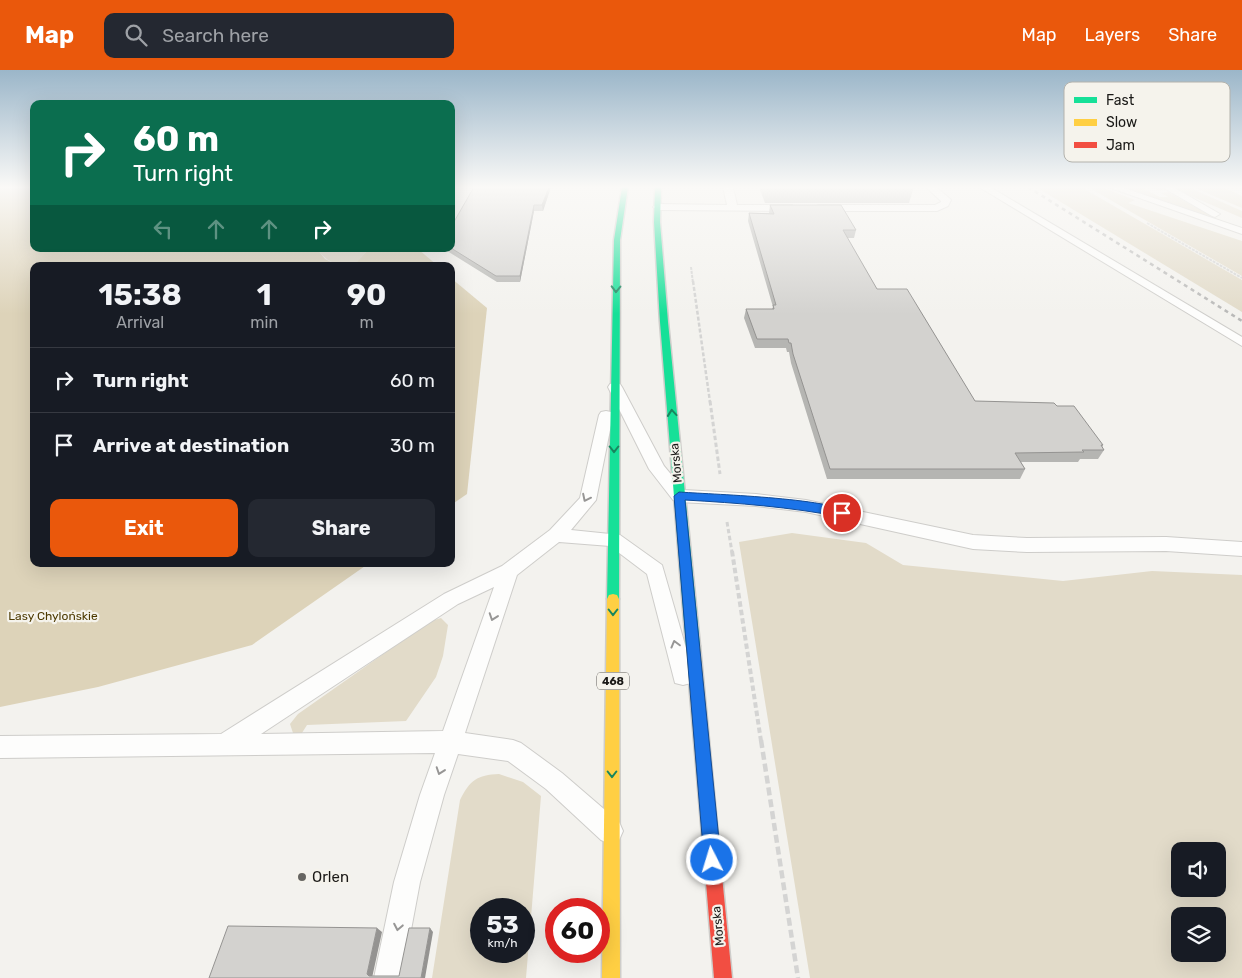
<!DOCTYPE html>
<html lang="en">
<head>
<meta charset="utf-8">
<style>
  :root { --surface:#171b24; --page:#242831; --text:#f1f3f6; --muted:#9ea1a6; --line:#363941; --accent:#ea580c }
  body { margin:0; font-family:Rubik,sans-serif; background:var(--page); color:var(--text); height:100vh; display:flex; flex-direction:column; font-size:19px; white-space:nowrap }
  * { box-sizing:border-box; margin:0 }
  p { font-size:16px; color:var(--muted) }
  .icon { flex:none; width:28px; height:28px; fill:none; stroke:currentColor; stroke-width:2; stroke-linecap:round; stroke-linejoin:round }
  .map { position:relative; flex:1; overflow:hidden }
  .side { position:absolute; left:30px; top:192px; width:425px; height:305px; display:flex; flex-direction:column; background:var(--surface); border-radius:10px; box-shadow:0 5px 20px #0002 }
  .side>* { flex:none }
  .guide { position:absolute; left:30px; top:30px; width:425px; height:152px; border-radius:10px; box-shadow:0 5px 20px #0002; background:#0b6e4f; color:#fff; overflow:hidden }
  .buttons { position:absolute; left:1171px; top:772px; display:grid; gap:10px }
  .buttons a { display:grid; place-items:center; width:55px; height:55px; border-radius:10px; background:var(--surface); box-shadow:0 5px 20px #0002; font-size:25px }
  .speed { position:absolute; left:470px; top:828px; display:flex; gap:10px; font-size:25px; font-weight:700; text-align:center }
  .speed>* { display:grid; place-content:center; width:65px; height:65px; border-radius:50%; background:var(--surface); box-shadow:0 5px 20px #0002; line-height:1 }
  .speed small { font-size:12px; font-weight:400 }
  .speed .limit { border:8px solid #d22; background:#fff; color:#111 }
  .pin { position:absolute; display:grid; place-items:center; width:42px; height:42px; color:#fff; margin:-21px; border:2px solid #fff; border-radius:50%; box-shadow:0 1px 5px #0007 }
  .me { position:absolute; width:55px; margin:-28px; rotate:355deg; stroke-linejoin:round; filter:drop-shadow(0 0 4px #0008) }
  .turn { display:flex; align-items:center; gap:18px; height:105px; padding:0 20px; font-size:22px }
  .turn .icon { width:65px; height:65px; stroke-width:2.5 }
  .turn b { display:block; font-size:35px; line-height:42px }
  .lanes { display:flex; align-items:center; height:48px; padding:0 20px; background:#0003; justify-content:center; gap:25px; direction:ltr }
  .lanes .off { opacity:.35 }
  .eta { display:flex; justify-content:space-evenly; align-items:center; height:85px; text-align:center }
  .eta b { font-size:30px; font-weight:700; line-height:35px }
  .action { display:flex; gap:10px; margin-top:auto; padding:10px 20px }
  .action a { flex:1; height:58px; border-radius:10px; background:var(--accent); color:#fff; font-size:20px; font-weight:700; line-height:58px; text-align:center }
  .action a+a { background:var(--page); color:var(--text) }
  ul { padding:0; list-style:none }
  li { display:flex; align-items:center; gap:15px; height:65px; padding:0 20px; border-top:1px solid var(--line) }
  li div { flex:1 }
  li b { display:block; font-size:19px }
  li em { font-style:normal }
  header { display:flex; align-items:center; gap:30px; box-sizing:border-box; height:70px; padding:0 25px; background:var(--accent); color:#fff }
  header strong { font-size:24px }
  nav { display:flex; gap:28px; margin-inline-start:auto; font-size:18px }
  .search { width:350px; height:45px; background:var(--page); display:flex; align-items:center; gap:12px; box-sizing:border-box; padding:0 18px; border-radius:10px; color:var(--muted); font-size:19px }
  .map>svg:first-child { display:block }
</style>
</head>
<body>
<header>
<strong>Map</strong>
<div class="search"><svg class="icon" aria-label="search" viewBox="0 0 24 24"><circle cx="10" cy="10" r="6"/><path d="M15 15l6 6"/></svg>Search here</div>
<nav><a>Map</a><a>Layers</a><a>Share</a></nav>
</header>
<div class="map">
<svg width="1242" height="908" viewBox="0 0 1242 908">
  <rect width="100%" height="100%" fill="#f3f2ee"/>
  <g fill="#e2dbc9" fill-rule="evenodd">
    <polygon points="1036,117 1081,117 1242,210 1242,242"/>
    <polygon points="1088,117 1101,117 1135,130 1128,133 1242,171 1242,206"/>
    <path d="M1120,117H1159L1165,120C1156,121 1150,117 1142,118L1160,127H1168L1161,123L1168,122L1215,148Z"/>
    <polygon points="1170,117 1188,117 1242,141 1242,148"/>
    <polygon points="1193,117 1223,117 1242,126 1242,138"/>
    <path d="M317,179H369L353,196C336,196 327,192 317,179Z"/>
    <path d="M792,463L866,473L903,495L1063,511L1152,501L1242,505V908H810L739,472ZM1180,781H1218V819H1180ZM1180,846H1218V884H1180Z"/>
    <polygon points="441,548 448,555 443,586 436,607 406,651 307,655 300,666 293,663 290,654 298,644 416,561 431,551"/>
    <path d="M499,704L523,712L541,726L526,908H432L460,730C470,710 477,705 499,704ZM481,839H524V881H481Z"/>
  </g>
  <g fill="#ddd3b9">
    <polygon points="0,117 34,117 34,179 317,179 325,189 339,196 34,196 34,494 368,494 252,575 98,617 0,637"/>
    <polygon points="369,179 418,179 438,196 353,196"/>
    <polygon points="451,208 487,238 467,424 451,435"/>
  </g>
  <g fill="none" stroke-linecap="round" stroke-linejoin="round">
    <g stroke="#cecdca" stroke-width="2">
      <g id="lane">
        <polygon points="723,117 733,117 737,135 792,135 797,138 792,141 658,140 653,137 658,134 727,135"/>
        <polygon points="926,117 936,117 949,128 951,130 948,136 937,141 818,141 813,138 818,135 935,135 941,132 941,131"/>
        <polygon points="979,117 990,117 1242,267 1242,276"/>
        <polygon points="1108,117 1121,117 1242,158 1242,164"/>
        <polygon points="1162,117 1173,117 1220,144 1215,147 1212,146"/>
        <polygon points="615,313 620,314 622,317 664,396 684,420 756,424 806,430 973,465 1027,468 1166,467 1242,472 1242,486 1166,481 1027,482 973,479 806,442 756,436 679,432 673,430 649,399 608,317 610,314"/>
        <path d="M606,341L611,342L613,345L596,430L571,460L620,465L662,495L694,606L691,613L683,615L675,613L647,504L610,476L559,472L517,505L465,663L513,670L521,673L562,703L619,752L623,761L619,770L610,774L601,770L546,719L508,691L458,684L444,725L420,812L402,908H374L394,812L420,725L435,683L0,688V666L221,664L444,524L502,496L550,460L580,428L599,345L601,342ZM494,517L443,661L261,664L458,534Z"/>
      </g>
    </g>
    <g stroke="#cecdca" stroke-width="3">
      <g id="fast">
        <polygon points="622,117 628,117 620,170 619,529 617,533 613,534 609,533 607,529 614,170"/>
        <polygon points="655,117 661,117 660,152 668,252 700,576 698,580 693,582 688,580 686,576 660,252 654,152"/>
      </g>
    </g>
    <g stroke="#cecdca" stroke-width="3">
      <g id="slow">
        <polygon points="613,524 617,525 619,529 620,908 602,908 607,529 609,525"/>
        <polygon points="693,570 698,572 700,576 718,765 716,771 710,773 704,771 702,765 686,576 688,572"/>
      </g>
    </g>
    <g stroke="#cecdca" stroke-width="3">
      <polygon id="jam" points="710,757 716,759 718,765 732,908 714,908 702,765 704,759"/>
    </g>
    <g stroke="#d4d4d3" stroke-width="2" stroke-dasharray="3 1" stroke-linecap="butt">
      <polyline points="1147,153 1242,208"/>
      <polyline points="691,197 693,213"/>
    </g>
    <polyline stroke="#d4d4d3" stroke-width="2.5" stroke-dasharray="4 2" stroke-linecap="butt" points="693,211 710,332"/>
    <g stroke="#d4d4d3" stroke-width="3" stroke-dasharray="4.5 2.5" stroke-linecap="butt">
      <polyline points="710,331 720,404"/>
      <polyline points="727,452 732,482"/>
    </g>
    <polyline stroke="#d4d4d3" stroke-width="4" stroke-dasharray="5.5 3" stroke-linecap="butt" points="732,481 761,671"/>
    <polyline stroke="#d4d4d3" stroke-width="4.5" stroke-dasharray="8 4" stroke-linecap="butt" points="761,670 798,908"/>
    <use href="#lane" fill="#fdfdfc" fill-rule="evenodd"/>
    <use href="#fast" fill="#16e098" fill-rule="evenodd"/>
    <use href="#slow" fill="#ffcf43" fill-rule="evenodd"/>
    <use href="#jam" fill="#f24e42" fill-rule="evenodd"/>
    <polyline stroke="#b9b9b8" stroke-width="2.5" stroke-dasharray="4 4" stroke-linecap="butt" points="1028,117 1242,251"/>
  </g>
  <g fill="#b5b5b2">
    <polygon points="474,117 551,117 543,141 534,141 520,212 497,212 444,179 451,179 451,157"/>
    <polygon points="759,117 914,117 909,133 765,133"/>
    <polygon points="770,135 856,160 854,168 847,168 877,219 975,331 1057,336 1103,375 1102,377 1104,380 1098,389 1080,389 1078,392 1021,392 1025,399 1020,409 827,409 791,293 789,282 787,282 786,278 755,278 744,248 746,239 772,239 773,237 748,151 749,143 769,143"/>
  </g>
  <g fill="#949391">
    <polygon points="549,117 551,117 543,141 542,135"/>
    <polygon points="534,135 534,141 520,212 520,206"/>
    <polygon points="377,858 382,862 372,908 367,904"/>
    <polygon points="430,858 433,862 425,908 421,908"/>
  </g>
  <g fill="#d3d2cf" stroke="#949391">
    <polygon points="474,117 549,117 542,135 534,135 520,206 496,206 451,178 451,157"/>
    <polygon points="770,135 841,135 856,160 843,160 877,219 907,219 975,331 1054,333 1057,336 1074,336 1103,375 1101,375 1104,380 1082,380 1084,382 1015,383 1025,399 830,399 793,284 791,273 789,273 788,269 757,269 746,239 774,239 773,235 776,235 749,143 774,144"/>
    <polygon points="228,856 377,858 367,904 369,906 399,906 409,858 430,858 421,908 209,908"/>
  </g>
  <defs><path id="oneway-chevron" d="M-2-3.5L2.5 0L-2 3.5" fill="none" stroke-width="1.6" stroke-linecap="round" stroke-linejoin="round" transform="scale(1.25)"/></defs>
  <g stroke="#18865e">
    <use href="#oneway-chevron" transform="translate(616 219) rotate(91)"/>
    <use href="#oneway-chevron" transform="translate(672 343) rotate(-95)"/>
    <use href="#oneway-chevron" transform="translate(614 379) rotate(90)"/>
    <use href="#oneway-chevron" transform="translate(613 542) rotate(90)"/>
    <use href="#oneway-chevron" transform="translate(612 704) rotate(90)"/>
  </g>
  <g stroke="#979695">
    <use href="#oneway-chevron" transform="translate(586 428) rotate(116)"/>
    <use href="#oneway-chevron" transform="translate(493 547) rotate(109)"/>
    <use href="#oneway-chevron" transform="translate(675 574) rotate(-105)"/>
    <use href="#oneway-chevron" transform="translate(440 701) rotate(109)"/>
    <use href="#oneway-chevron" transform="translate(398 857) rotate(101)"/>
  </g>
  <linearGradient id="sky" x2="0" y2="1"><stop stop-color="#9bb6c9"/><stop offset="0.48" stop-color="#faf9f7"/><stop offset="1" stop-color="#faf9f7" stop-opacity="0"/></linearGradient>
  <rect width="1242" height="244" fill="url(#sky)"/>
  <path fill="#1a73e8" stroke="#114b97" d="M679,422C704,424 836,428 848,443L842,447C790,437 738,433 685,430L721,790L718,796L712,798L706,796L704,790L674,426Z"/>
  <circle fill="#666562" stroke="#f5f3ec" stroke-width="2" cx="302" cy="807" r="5"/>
  <g text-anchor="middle" stroke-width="4.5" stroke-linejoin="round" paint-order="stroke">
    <rect fill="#f5f3ec" stroke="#5c5a57" stroke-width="1" x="597" y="602.5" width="32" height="17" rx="4"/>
    <g font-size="11" font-weight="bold" fill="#1a1917">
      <text x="613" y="615">468</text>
    </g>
    <g font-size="12" fill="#1a1917" stroke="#f5f3ec">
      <text transform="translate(676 393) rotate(-95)" y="4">Morska</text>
      <text transform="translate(718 856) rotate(-95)" y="4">Morska</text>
    </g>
    <g font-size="12" fill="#4c3900" stroke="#f5f3ec">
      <text x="53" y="550">Lasy Chylońskie</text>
    </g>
    <g font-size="15" fill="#1a1917" stroke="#f5f3ec" text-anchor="start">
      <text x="312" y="812">Orlen</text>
    </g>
  </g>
  <rect x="1064" y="12" width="166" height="80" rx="8" fill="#f5f3ec" stroke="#b3b2ac" stroke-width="1"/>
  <rect x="1074" y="27" width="23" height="6" fill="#16e098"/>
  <rect x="1074" y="49" width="23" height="7" fill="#ffcf43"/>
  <rect x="1074" y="72" width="23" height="6" fill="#f24e42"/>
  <g font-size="14" fill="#1a1917">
    <text x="1106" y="35">Fast</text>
    <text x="1106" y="57">Slow</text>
    <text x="1106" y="80">Jam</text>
  </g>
</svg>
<div class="buttons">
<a><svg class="icon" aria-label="sound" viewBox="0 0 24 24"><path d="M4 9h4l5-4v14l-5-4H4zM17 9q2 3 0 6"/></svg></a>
<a><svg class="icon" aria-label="layers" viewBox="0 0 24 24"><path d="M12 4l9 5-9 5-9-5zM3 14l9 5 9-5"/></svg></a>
</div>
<div class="speed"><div>53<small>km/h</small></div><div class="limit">60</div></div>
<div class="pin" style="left:842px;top:443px;background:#d93025"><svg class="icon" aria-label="arrive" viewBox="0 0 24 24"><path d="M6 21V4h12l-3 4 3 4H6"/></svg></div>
<svg class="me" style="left:712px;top:790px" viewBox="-20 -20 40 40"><circle r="17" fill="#1a73e8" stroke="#fff" stroke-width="3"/><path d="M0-11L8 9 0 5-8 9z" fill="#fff"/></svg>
<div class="guide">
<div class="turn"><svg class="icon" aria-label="right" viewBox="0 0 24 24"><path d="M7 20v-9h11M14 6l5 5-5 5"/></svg><div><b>60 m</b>Turn right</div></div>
<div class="lanes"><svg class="icon off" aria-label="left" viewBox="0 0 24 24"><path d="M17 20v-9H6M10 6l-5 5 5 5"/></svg><svg class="icon off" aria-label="ahead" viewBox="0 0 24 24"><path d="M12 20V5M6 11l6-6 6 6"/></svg><svg class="icon off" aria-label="ahead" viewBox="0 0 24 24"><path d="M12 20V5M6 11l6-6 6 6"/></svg><svg class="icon" aria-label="right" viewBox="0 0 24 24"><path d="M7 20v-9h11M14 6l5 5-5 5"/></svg></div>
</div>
<section class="side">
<div class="eta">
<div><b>15:38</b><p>Arrival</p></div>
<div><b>1</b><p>min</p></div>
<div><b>90</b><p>m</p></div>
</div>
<ul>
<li><svg class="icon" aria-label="right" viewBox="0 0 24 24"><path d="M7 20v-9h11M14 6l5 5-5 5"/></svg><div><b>Turn right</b></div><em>60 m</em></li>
<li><svg class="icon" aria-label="arrive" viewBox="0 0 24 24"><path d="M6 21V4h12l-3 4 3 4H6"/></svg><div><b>Arrive at destination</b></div><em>30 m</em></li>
</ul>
<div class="action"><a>Exit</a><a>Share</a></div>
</section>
</div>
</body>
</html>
